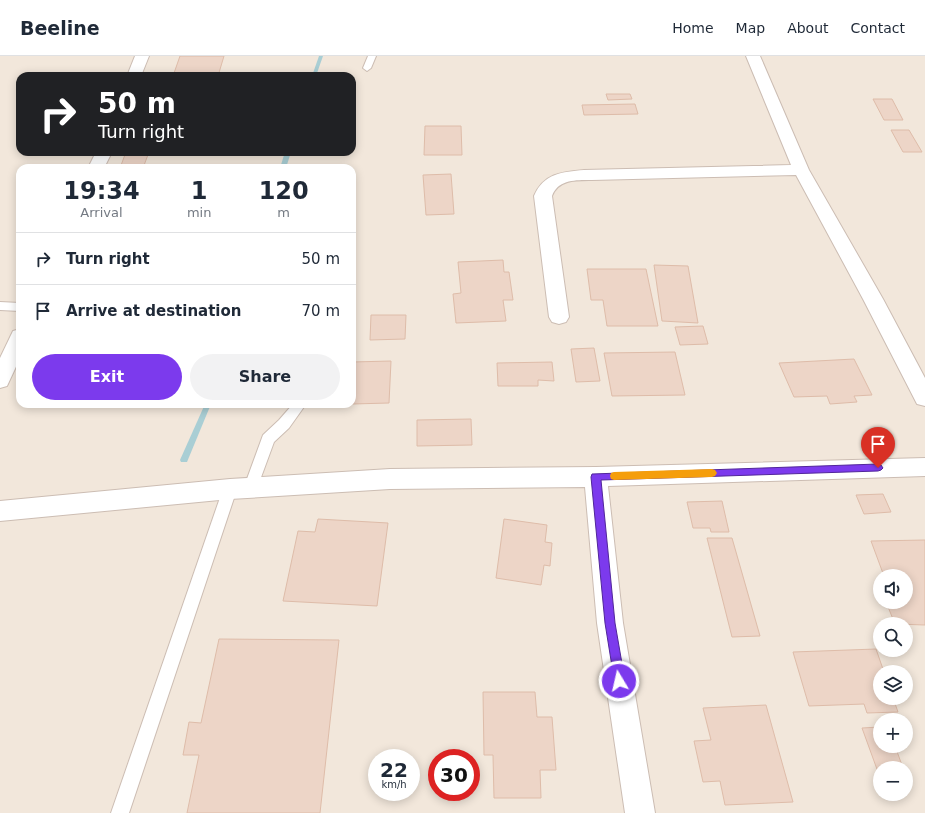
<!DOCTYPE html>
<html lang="en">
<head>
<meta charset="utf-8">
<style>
  :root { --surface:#fff; --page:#f2f2f3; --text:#1f2937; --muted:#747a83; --line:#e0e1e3; --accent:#7c3aed }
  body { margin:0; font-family:"DejaVu Sans",sans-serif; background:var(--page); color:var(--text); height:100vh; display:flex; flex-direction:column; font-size:15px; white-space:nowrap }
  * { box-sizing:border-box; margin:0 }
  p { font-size:13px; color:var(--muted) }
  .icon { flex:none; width:22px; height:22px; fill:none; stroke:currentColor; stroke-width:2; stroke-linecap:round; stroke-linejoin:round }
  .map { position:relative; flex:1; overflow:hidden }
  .drawer { position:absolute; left:16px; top:108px; width:340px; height:244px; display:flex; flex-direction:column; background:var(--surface); border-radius:12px; box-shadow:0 2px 10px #0003 }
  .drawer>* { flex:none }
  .guide { position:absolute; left:16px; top:16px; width:340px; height:84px; border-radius:12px; box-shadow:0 2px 10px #0003; background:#202124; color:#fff; overflow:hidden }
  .tools { position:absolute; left:873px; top:513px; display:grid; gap:8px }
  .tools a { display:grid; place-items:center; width:40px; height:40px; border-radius:50%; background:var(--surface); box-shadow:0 2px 10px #0003; font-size:20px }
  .speed { position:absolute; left:368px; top:693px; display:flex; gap:8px; font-size:20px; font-weight:700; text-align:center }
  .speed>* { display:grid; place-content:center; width:52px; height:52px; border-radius:50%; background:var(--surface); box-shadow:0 2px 10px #0003; line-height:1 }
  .speed small { font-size:10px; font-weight:400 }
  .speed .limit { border:6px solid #d22; background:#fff; color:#111 }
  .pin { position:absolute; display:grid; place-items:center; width:34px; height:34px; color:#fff; margin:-41px -17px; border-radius:50% 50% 50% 0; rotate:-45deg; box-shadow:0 0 4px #0007 }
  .pin .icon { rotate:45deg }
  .me { position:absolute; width:44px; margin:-22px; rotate:351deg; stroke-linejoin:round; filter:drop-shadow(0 0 3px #0008) }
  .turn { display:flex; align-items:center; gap:14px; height:84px; padding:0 16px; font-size:18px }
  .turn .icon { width:52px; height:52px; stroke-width:2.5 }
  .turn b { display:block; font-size:28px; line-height:34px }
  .eta { display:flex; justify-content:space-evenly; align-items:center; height:68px; text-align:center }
  .eta b { font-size:24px; font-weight:600; line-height:28px }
  .action { display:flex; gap:8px; margin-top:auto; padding:8px 16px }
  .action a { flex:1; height:46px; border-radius:24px; background:var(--accent); color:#fff; font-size:16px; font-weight:600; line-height:46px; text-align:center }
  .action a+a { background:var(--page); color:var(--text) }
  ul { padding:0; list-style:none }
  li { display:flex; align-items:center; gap:12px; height:52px; padding:0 16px; border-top:1px solid var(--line) }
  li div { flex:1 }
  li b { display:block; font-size:15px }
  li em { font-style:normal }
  header { display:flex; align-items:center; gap:24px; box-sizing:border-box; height:56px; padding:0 20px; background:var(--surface); border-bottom:1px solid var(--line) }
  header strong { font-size:19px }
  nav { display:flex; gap:22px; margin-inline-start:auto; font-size:14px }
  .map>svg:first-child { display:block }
</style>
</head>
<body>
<header>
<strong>Beeline</strong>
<nav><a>Home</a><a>Map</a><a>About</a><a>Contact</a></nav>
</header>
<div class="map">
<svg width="925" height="757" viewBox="0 0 925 757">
  <rect width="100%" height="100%" fill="#fbf5ec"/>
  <path fill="#f2e7db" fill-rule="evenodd" d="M0,0H925V757H0ZM20,20H352V96H20ZM20,112H352V348H20ZM880,520H906V546H880ZM880,568H906V594H880ZM880,616H906V642H880ZM880,664H906V690H880ZM377,702H411V736H377ZM437,702H471V736H437ZM880,712H906V738H880Z"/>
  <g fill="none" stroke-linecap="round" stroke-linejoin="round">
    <g fill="#a9ced4" fill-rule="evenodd">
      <polygon points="319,0 323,0 316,20 312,20"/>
      <polygon points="285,96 291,96 286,112 280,112"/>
      <polygon points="205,348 211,348 187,406 181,406 180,404"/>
    </g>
  </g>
  <g fill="#edd5c7" stroke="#debca9">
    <polygon points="180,0 224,0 218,20 173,20"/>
    <polygon points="606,38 630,38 632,43 608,44"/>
    <polygon points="873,43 892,43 903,64 884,64"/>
    <polygon points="635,48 638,58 584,59 582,49"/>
    <polygon points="425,70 461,70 462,99 424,99"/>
    <polygon points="891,74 909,74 922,96 903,96"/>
    <polygon points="126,96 149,96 143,112 120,112"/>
    <polygon points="451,118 454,158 426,159 423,119"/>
    <polygon points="503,204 504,216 509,216 513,244 503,244 506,265 456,267 453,238 461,237 458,206"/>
    <polygon points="654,209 688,210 698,267 662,265"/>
    <polygon points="587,213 646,213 658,270 607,270 603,244 591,244"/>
    <polygon points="371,259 406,259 405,283 370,284"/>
    <polygon points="703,270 708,288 680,289 675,271"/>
    <polygon points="594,292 600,325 576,326 571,293"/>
    <polygon points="675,296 685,339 612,340 604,297"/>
    <polygon points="854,303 872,339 854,340 857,346 830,348 827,340 794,341 779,307"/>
    <polygon points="391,305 389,347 352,348 352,306"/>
    <polygon points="552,306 554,325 538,324 538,330 498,330 497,307"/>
    <polygon points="471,363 472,389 417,390 417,364"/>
    <polygon points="883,438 891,456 864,458 856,439"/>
    <polygon points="722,445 729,476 711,476 710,472 693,472 687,446"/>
    <polygon points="318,463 388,467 377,550 283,545 298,475 315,476"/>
    <polygon points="504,463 547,469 545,486 552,487 550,510 544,509 541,529 496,522"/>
    <polygon points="707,482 732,482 760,580 732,581"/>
    <polygon points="925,484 925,569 895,568 886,546 906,546 906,520 884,520 871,485"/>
    <polygon points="219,583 339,584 320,757 187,757 199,699 183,699 189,666 201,667"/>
    <polygon points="876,593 884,616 880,616 880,642 893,642 898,656 867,657 864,648 809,650 793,596"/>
    <polygon points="483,636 535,636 537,661 552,661 556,714 540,714 541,742 494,742 493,699 484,699"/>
    <polygon points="766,649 793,746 725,749 720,725 703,726 694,685 711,684 703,652"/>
    <polygon points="880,671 880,690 895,690 903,712 880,712 880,716 878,716 862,672"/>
  </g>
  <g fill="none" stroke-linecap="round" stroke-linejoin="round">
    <g stroke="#ccbdb3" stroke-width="2">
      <g id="lane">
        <polygon points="368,0 376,0 371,12 367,15 363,12"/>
        <polygon points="0,246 20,247 20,255 0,254"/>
        <polygon points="293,348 306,348 289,372 274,386 256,435 251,437 246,435 244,431 263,379 279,364"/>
        <polygon points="230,427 235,429 237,433 129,757 111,757 223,433 225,429"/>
      </g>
    </g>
    <g stroke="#ccbdb3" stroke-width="2">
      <g id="street">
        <polygon points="135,0 149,0 141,20 127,20"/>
        <path d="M746,0H760L809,114L883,243L925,322V350L917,348L863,243L796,119L592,124C577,124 558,123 552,140L569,261L566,266L559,268L552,266L549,261L534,140C544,117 562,116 584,114L791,109Z"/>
        <polygon points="96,96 112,96 104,112 88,112"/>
        <polygon points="20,273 20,302 7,330 0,332 0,302 13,275"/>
        <polygon points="925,402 925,420 608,430 623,567 655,757 625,757 597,567 585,431 390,433 230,443 0,465 0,445 230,423 390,413 596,411"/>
      </g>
    </g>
    <use href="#lane" fill="#fff" fill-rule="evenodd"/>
    <use href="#street" fill="#fff" fill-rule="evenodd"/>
  </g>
  <polygon fill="#7c3aed" stroke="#51269a" points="878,408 881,409 883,412 881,414 878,415 601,424 615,567 625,625 623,629 619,631 615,629 605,567 591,421 592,418"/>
  <polygon fill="#f59e0b" points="712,413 715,414 717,417 715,420 712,421 614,424 611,423 610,420 611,417 614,416"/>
</svg>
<div class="tools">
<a><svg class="icon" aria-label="sound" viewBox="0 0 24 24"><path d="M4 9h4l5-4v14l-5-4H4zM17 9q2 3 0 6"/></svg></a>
<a><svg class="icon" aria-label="search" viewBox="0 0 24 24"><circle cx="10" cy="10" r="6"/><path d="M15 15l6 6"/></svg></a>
<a><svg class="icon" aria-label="layers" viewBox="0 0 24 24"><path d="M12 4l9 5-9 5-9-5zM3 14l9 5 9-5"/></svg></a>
<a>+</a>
<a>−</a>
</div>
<div class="speed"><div>22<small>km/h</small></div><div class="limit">30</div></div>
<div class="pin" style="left:878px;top:412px;background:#d93025"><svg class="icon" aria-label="arrive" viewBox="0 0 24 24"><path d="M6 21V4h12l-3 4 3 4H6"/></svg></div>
<svg class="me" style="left:619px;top:625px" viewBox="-20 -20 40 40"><circle r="17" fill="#7c3aed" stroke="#fff" stroke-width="3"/><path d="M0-11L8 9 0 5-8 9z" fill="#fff"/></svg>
<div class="guide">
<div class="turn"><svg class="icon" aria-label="right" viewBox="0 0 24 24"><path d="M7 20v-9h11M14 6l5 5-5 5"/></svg><div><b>50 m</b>Turn right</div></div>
</div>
<section class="drawer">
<div class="eta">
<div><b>19:34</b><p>Arrival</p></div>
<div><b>1</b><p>min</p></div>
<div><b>120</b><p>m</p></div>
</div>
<ul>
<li><svg class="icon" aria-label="right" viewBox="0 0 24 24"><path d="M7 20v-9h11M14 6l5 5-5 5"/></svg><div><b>Turn right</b></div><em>50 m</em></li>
<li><svg class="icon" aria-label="arrive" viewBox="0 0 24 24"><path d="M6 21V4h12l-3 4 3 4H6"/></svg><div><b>Arrive at destination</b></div><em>70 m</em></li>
</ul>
<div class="action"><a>Exit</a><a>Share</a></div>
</section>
</div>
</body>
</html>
